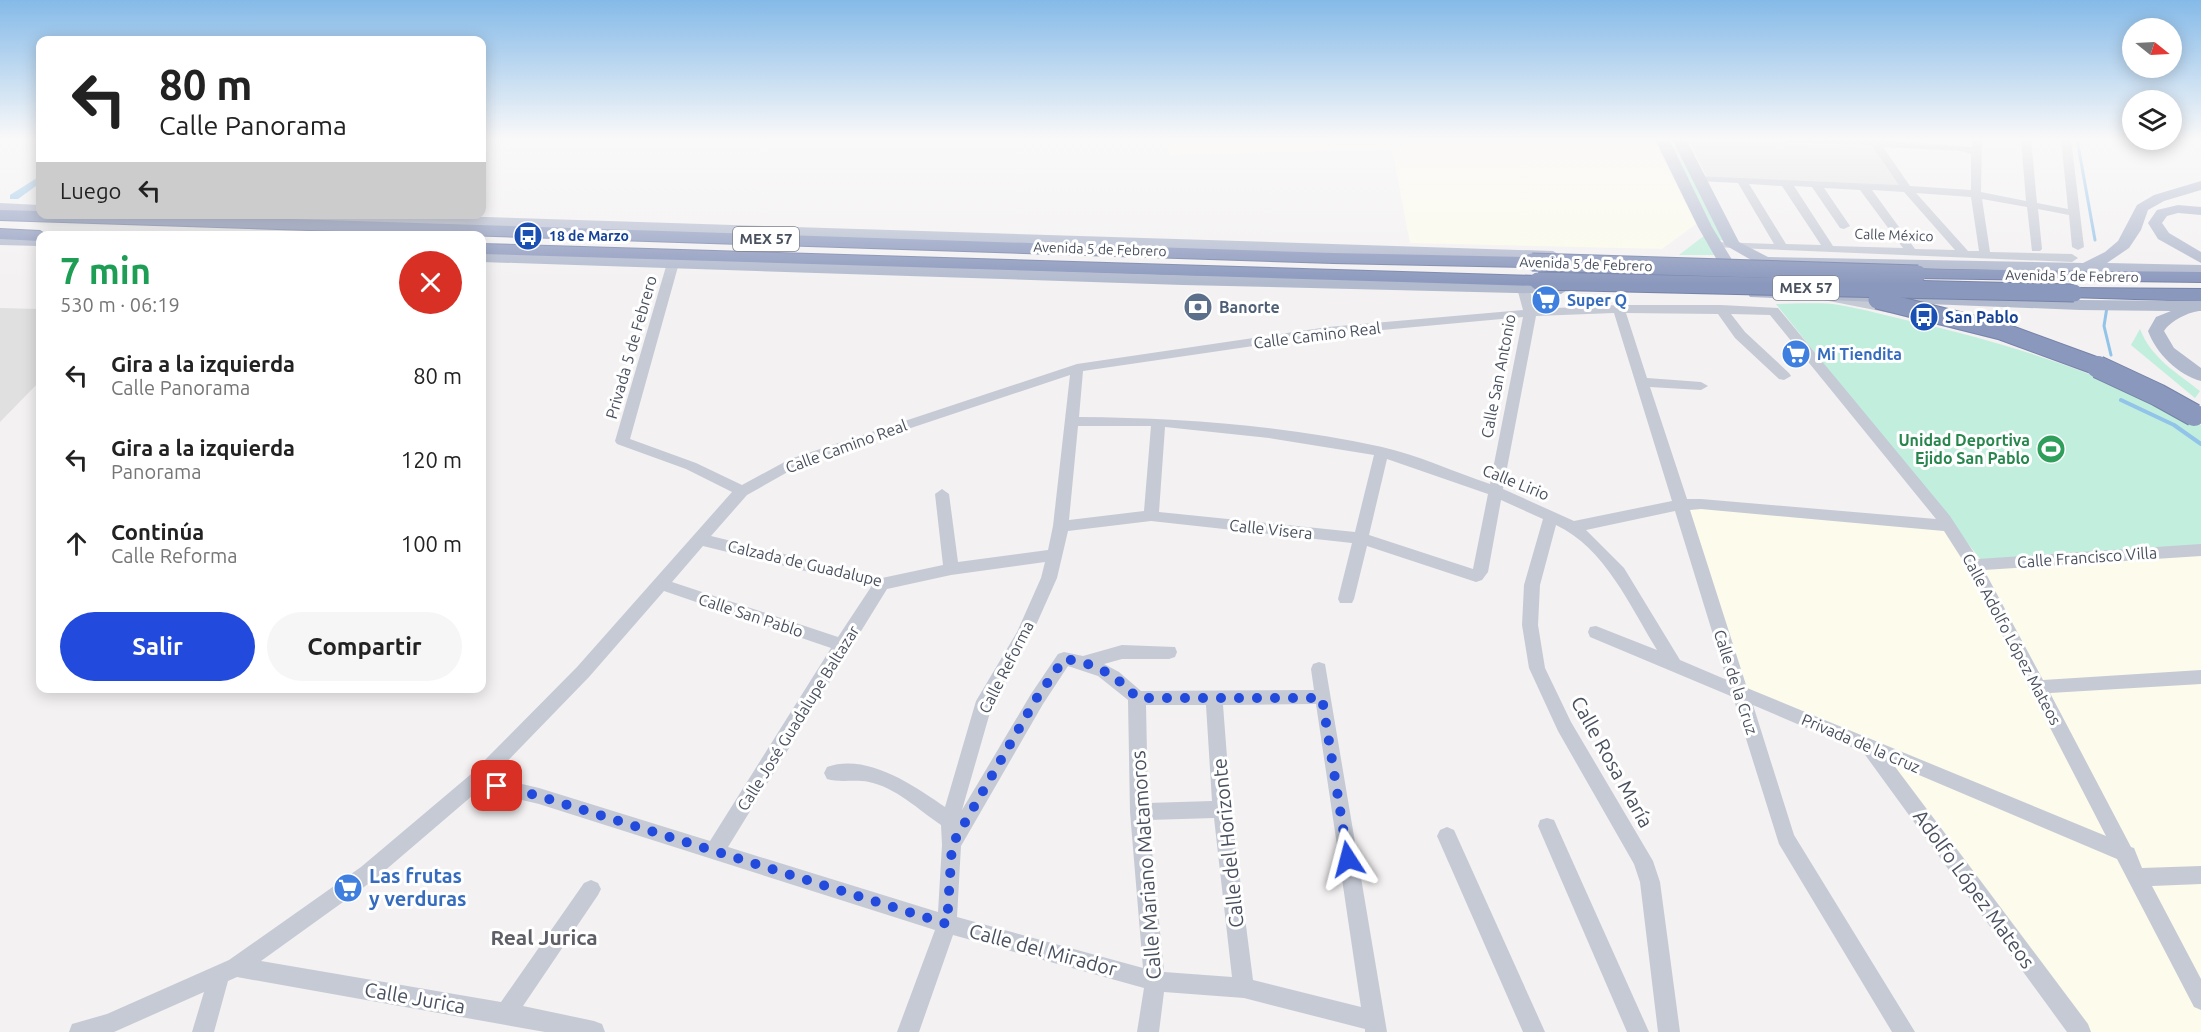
<!DOCTYPE html>
<html lang="es">
<head>
<meta charset="utf-8">
<style>
  :root { --surface:#fff; --page:#f6f6f6; --text:#222; --muted:#767676; --accent:#224adc }
  body { margin:0; font-family:Ubuntu,sans-serif; background:var(--page); color:var(--text); height:100vh; display:flex; flex-direction:column; font-size:22px; white-space:nowrap }
  * { box-sizing:border-box; margin:0 }
  p { font-size:20px; color:var(--muted) }
  .icon { flex:none; width:33px; height:33px; fill:none; stroke:currentColor; stroke-width:2; stroke-linecap:round; stroke-linejoin:round }
  .map { position:relative; flex:1; overflow:hidden }
  .drawer { position:absolute; left:36px; top:231px; width:450px; height:462px; display:flex; flex-direction:column; background:var(--surface); border-radius:12px; box-shadow:0 3px 15px #0003 }
  .drawer>* { flex:none }
  .guide { position:absolute; left:36px; top:36px; width:450px; height:183px; border-radius:12px; box-shadow:0 3px 15px #0003; background:#fff; color:var(--text); overflow:hidden }
  .needle { width:39px; rotate:108deg }
  .fabs { position:absolute; left:2122px; top:18px; display:grid; gap:12px }
  .fabs a { display:grid; place-items:center; width:60px; height:60px; border-radius:50%; background:var(--surface); box-shadow:0 3px 15px #0003; font-size:30px }
  .pin { position:absolute; display:grid; place-items:center; width:51px; height:51px; color:#fff; margin:-26px; border-radius:12px; box-shadow:0 3px 9px #0006 }
  .me { position:absolute; width:66px; margin:-33px; rotate:351deg; stroke-linejoin:round; filter:drop-shadow(0 0 4px #0008) }
  .turn { display:flex; align-items:center; gap:21px; height:126px; padding:0 24px; font-size:27px }
  .turn .icon { width:78px; height:78px; stroke-width:2.5 }
  .turn b { display:block; font-size:42px; line-height:51px }
  .then { display:flex; align-items:center; height:57px; padding:0 24px; background:#0003; gap:12px; font-size:22px }
  .round { display:grid; place-items:center; flex:none; width:63px; height:63px; border-radius:32px; background:var(--page) }
  .overview { display:flex; align-items:center; justify-content:space-between; height:102px; padding:0 24px }
  h1 { font-size:36px; font-weight:600; line-height:45px; color:#1e9e55 }
  .button { display:flex; gap:12px; margin-top:auto; padding:12px 24px }
  .button a { flex:1; height:69px; border-radius:36px; background:var(--accent); color:#fff; font-size:24px; font-weight:600; line-height:69px; text-align:center }
  .button a+a { background:var(--page); color:var(--text) }
  ul { padding:0; list-style:none }
  li { display:flex; align-items:center; gap:18px; height:84px; padding:0 24px }
  li div { flex:1 }
  li b { display:block; font-size:22px }
  li em { font-style:normal }
  .map>svg:first-child { display:block }
</style>
</head>
<body>
<div class="map">
<svg width="2201" height="1032" viewBox="0 0 2201 1032">
  <rect width="100%" height="100%" fill="#f3f1f1"/>
  <g fill="#fcfbec">
    <polygon points="1168,139 1654,139 1696,224 1662,249 1410,243 1392,149 1169,155"/>
    <polygon points="1679,505 1949,526 1974,565 2201,550 2201,1032 2080,1032 1869,746 1739,691"/>
  </g>
  <g fill="#e1e0e0">
    <polygon points="1688,139 1874,147 1903,187 1707,178"/>
    <polygon points="0,308 40,309 40,381 0,422"/>
  </g>
  <g fill="#c2eedd">
    <polygon points="1326,139 1402,139 1403,146 1327,146"/>
    <polygon points="1663,139 1679,139 1724,240 1711,241 1715,255 1679,255 1705,235"/>
    <path d="M1776,304C1796,304 1819,302 1839,305C1865,309 1890,317 1915,322C2014,345 2111,376 2201,425V553L1981,560Z"/>
    <path d="M2140,329C2151,358 2177,373 2200,391L2195,398L2131,345Z"/>
  </g>
  <g fill="none" stroke-linecap="round" stroke-linejoin="round">
    <g stroke="#92c3e9" stroke-width="3">
      <polyline points="2077,139 2095,240"/>
      <polyline points="2107,307 2104,326 2111,355"/>
    </g>
    <polyline stroke="#92c3e9" stroke-width="4" points="2121,400 2174,425 2201,444"/>
    <polygon fill="#92c3e9" fill-rule="evenodd" points="40,176 40,183 18,199 10,199 10,195"/>
    <g stroke="#7683a9" stroke-width="2">
      <g id="highway">
        <polygon points="0,210 40,211 40,214 142,214 1333,253 1532,257 1538,258 1541,262 1538,266 1532,267 1333,263 0,220"/>
        <polygon points="0,229 40,231 48,236 40,236 40,241 0,239"/>
        <polygon points="482,244 1538,276 1544,277 1547,281 1544,285 1538,286 482,254"/>
        <polygon points="1918,269 2201,272 2201,282 1912,278 1909,274 1912,270"/>
        <polygon points="2074,288 2201,289 2201,301 2068,297 2065,293 2068,289"/>
      </g>
    </g>
    <g fill="#c5cad5" fill-rule="evenodd">
      <path d="M1781,139L1875,140L1972,147V139H1982L1981,192L2026,201L2021,139H2031L2037,203L2068,209L2061,139H2071L2084,247L2078,250L2072,247L2069,215L2038,209L2042,249L2040,251H2032L2027,207L1982,199L1990,252L2072,254L2078,258L2072,262L1711,247L1709,245L1715,242L1774,244L1738,183L1698,181L1694,180V176L1899,185L1872,146L1786,142ZM1883,147L1962,151L1971,154V190L1910,186ZM1749,184L1782,186L1821,245L1786,244ZM1794,186L1812,187L1840,228L1844,229L1850,226L1824,188L1860,190L1903,248L1833,246ZM1872,190L1904,192L1955,250L1915,249ZM1916,193L1971,197L1979,251H1968Z"/>
      <path d="M673,259L679,263L630,439L696,463L742,485L790,459L1077,364L1328,327L1523,310L1517,288L1523,284L1529,288L1535,309L1619,305H1721L1778,308L1950,516L1978,559L2201,544V556L1984,570L2043,680L2201,670V684L2050,693L2131,847L2134,848L2142,868L2201,866V884L2152,886L2201,979V1010L2194,1007L2117,859L1893,764L2088,1024L2091,1032H2067L1863,752L1753,705L1794,835L1915,1032H1892L1779,844L1733,697L1590,637L1588,632L1590,627L1596,626L1657,650C1630,606 1605,548 1556,525L1540,585L1538,625L1545,668L1571,722L1653,861L1660,882L1680,1032H1658L1640,882L1634,864L1558,731L1529,668L1522,625L1524,585L1543,519L1501,500L1488,572L1482,580L1476,582L1367,546L1354,599L1352,603H1340L1338,599L1352,543L1151,521L1068,531L1057,578L1032,634L993,702L962,810L1031,694L1058,654L1064,652L1083,656L1122,645L1175,647L1177,652L1175,657L1169,659H1122L1104,664L1119,672L1141,691L1314,690L1311,669L1313,664L1319,662L1325,664L1387,1032H1365V1029L1244,998L1164,992L1159,1032H1137L1144,988L953,935L919,1032H897L935,930L539,804L479,790L375,879L261,961L501,1002L584,883L591,880L598,883L601,889L598,895L523,1006L594,1021L602,1024L605,1032H545L237,977L228,981L214,1032H192L204,992L114,1032H69L72,1024L107,1014L229,960L361,867L470,775L577,667L732,492L686,469L617,444L615,441L667,263ZM1614,313L1672,501L1574,521L1503,489L1536,316ZM1626,313L1718,314L1735,338L1779,379L1784,380L1791,376L1789,373L1745,332L1731,314L1770,315L1936,519L1701,499H1687L1650,387L1701,390L1708,386L1701,382L1647,378ZM1523,317L1490,484C1454,472 1418,455 1382,447C1283,425 1180,418 1079,417L1083,371L1328,335ZM1070,375L1053,526L1048,550L958,562L949,494L942,489L935,494L943,565L882,578L711,536L747,495L800,465ZM1078,426H1151L1144,511L1069,520ZM1165,427L1269,438L1374,455L1355,532L1159,512ZM1387,459L1488,494L1473,569L1369,535ZM1701,509L1944,531L1967,567L2106,836L1747,688L1690,510ZM1675,511L1727,680L1680,660L1624,568L1586,530ZM703,546L871,587L838,637L672,582ZM1045,562L1041,578L1017,632L976,701L945,807C913,785 867,753 827,767L824,773L827,779C840,783 855,779 869,782C895,787 919,810 941,825L942,845L938,912L728,847L887,589L951,575ZM664,591L831,648L710,841L539,788L492,777L589,677ZM1068,666L1098,676L1128,700L1130,812L1143,968L957,917L961,846L1043,704ZM1316,704L1361,1007L1253,980L1231,809L1223,705ZM1146,705H1206L1212,801L1148,803ZM1214,818L1232,977L1164,972L1149,820Z"/>
      <polygon points="1828,293 1890,305 1896,309 1890,313 1824,300 1824,294"/>
      <polygon points="1547,818 1554,820 1649,1032 1627,1032 1538,826 1540,820"/>
      <polygon points="1447,827 1454,830 1545,1032 1523,1032 1437,836 1440,830"/>
    </g>
    <g fill="#b2bace" fill-rule="evenodd">
      <polygon points="1655,139 1669,139 1712,227 1745,281 1743,284 1731,284 1729,281 1698,227"/>
      <polygon points="1672,139 1686,139 1739,242 1768,257 2083,263 2105,252 2118,241 2137,205 2154,195 2201,181 2201,190 2164,201 2148,210 2141,230 2129,248 2107,263 2201,265 2201,275 1755,264 1753,261 1725,245"/>
      <polygon points="0,203 40,205 40,213 0,211"/>
      <polygon points="2178,205 2201,207 2201,215 2178,213 2167,216 2162,223 2169,233 2201,252 2201,263 2158,239 2148,223 2157,210"/>
      <polygon points="227,214 388,214 1553,251 1561,256 1553,261 234,218"/>
      <polygon points="0,235 40,238 40,246 0,245"/>
      <polygon points="482,252 1183,275 1561,284 1569,289 1561,294 1183,285 482,262"/>
      <path d="M1756,289L2080,300L2201,301V311C2190,311 2170,321 2164,331L2174,348L2201,368V381C2178,375 2156,353 2148,331L2156,317L2171,311L2080,310L1750,297L1748,294L1750,291Z"/>
    </g>
    <use href="#highway" fill="#8b98bd" fill-rule="evenodd"/>
    <g stroke="#7683a9" stroke-width="19" stroke-linecap="butt">
      <g id="highway-bridge-far1">
        <polyline points="1532,262 1918,274"/>
        <polyline points="1538,281 2074,293"/>
        <polyline points="1877,300 2001,331 2102,368"/>
      </g>
    </g>
    <g stroke="#7683a9" stroke-width="24" stroke-linecap="butt">
      <polyline id="highway-bridge" points="2098,367 2158,395 2194,415"/>
    </g>
    <use href="#highway-bridge-far1" stroke="#8b98bd" stroke-width="17"/>
    <use href="#highway-bridge" stroke="#8b98bd" stroke-width="22"/>
  </g>
  <linearGradient id="sky" x2="0" y2="1"><stop stop-color="#85bae8"/><stop offset="0.49" stop-color="#faf9f9"/><stop offset="1" stop-color="#faf9f9" stop-opacity="0"/></linearGradient>
  <rect width="2201" height="284" fill="url(#sky)"/>
  <g fill="none" stroke-linecap="round" stroke-linejoin="round">
    <path stroke="#224adc" stroke-width="10" stroke-dasharray="0 18" d="M497,786L539,796L947,924L952,845L1036,699L1064,659C1096,663 1116,675 1137,698H1322L1348,859"/>
  </g>
  <defs>
    <g id="bus-disc" transform="scale(1.5)"><circle r="9.5" fill="#1a4fb4" stroke="#fff"/><path d="M-5-6H5V4H4V6H2V4H-2V6H-4V4H-5ZM-3.5-4V0h7V-4ZM-3.5 1.2v1.5H-2V1.2ZM2 1.2v1.5H3.5V1.2Z" fill="#fff"/></g>
    <g id="supermarket-disc" transform="scale(1.5)"><circle r="9.5" fill="#3f7fe0" stroke="#fff"/><path d="M-6-5.5h2.5l.6 2H6L4.5 2H-2.5L-4.4-4H-6ZM-1.5 3.2a1.3 1.3 0 1 0 .1 0ZM3 3.2a1.3 1.3 0 1 0 .1 0Z" fill="#fff"/></g>
    <g id="bank-disc" transform="scale(1.5)"><circle r="9.5" fill="#5c6f8a" stroke="#fff"/><path d="M-6-4H6V4H-6ZM0-2.3a2.3 2.3 0 1 0 0 4.6a2.3 2.3 0 1 0 0-4.6Z" fill="#fff"/></g>
    <g id="stadium-disc" transform="scale(1.5)"><circle r="9.5" fill="#2e9e5b" stroke="#fff"/><path d="M0-5a6.5 5 0 1 0 0 10a6.5 5 0 1 0 0-10ZM-3.5-1.8h7v3.6h-7Z" fill="#fff"/></g>
  </defs>
  <g fill-rule="evenodd">
    <use href="#bus-disc" x="528" y="236"/>
    <use href="#supermarket-disc" x="1546" y="300"/>
    <use href="#bank-disc" x="1198" y="307"/>
    <use href="#bus-disc" x="1924" y="317"/>
    <use href="#supermarket-disc" x="1796" y="354"/>
    <use href="#stadium-disc" x="2051" y="449"/>
    <use href="#supermarket-disc" x="348" y="888"/>
  </g>
  <g text-anchor="middle" stroke-width="6" stroke-linejoin="round" paint-order="stroke">
    <g font-size="14" fill="#49505e" stroke="#fff">
      <text transform="translate(1894 235) rotate(2)" y="5">Calle México</text>
      <text transform="translate(1100 249) rotate(2)" y="5">Avenida 5 de Febrero</text>
      <text transform="translate(1586 264) rotate(2)" y="5">Avenida 5 de Febrero</text>
      <text transform="translate(2072 276) rotate(1)" y="5">Avenida 5 de Febrero</text>
    </g>
    <g font-size="14" font-weight="bold" fill="#164399" stroke="#fff" text-anchor="start">
      <text x="549" y="241">18 de Marzo</text>
    </g>
    <g fill="#fff" stroke="#80848e" stroke-width="1.5">
      <rect x="733" y="227" width="66" height="24" rx="4.5"/>
      <rect x="1773" y="276" width="66" height="24" rx="4.5"/>
    </g>
    <g font-size="15" font-weight="bold" fill="#49505e">
      <text x="766" y="244">MEX 57</text>
      <text x="1806" y="293">MEX 57</text>
    </g>
    <g font-size="16" font-weight="bold" fill="#366cbe" stroke="#fff" text-anchor="start">
      <text x="1567" y="306">Super Q</text>
      <text x="1817" y="360">Mi Tiendita</text>
    </g>
    <g font-size="16" font-weight="bold" fill="#4e5e75" stroke="#fff" text-anchor="start">
      <text x="1219" y="313">Banorte</text>
    </g>
    <g font-size="16" font-weight="bold" fill="#164399" stroke="#fff" text-anchor="start">
      <text x="1945" y="323">San Pablo</text>
    </g>
    <g font-size="16" fill="#49505e" stroke="#fff">
      <text transform="translate(1317 335) rotate(-7)" y="6">Calle Camino Real</text>
      <text transform="translate(631 347) rotate(-74)" y="6">Privada 5 de Febrero</text>
      <text transform="translate(1498 376) rotate(-79)" y="6">Calle San Antonio</text>
      <text transform="translate(846 446) rotate(-20)" y="6">Calle Camino Real</text>
      <text transform="translate(1516 482) rotate(22)" y="6">Calle Lirio</text>
      <text transform="translate(1271 529) rotate(6)" y="6">Calle Visera</text>
      <text transform="translate(2087 557) rotate(-4)" y="6">Calle Francisco Villa</text>
      <text transform="translate(805 563) rotate(13)" y="6">Calzada de Guadalupe</text>
      <text transform="translate(751 615) rotate(18)" y="6">Calle San Pablo</text>
      <text transform="translate(2012 639) rotate(62)" y="6">Calle Adolfo López Mateos</text>
      <text transform="translate(1006 667) rotate(-63)" y="6">Calle Reforma</text>
      <text transform="translate(1736 682) rotate(72)" y="6">Calle de la Cruz</text>
      <text transform="translate(798 718) rotate(-58)" y="6">Calle José Guadalupe Baltazar</text>
      <text transform="translate(1861 743) rotate(23)" y="6">Privada de la Cruz</text>
    </g>
    <g font-size="16" font-weight="bold" fill="#27864d" stroke="#fff" text-anchor="end">
      <text x="2030" y="446">Unidad Deportiva<tspan x="2030" dy="18">Ejido San Pablo</tspan></text>
    </g>
    <g font-size="20" fill="#49505e" stroke="#fff">
      <text transform="translate(1612 762) rotate(61)" y="7">Calle Rosa María</text>
      <text transform="translate(1228 843) rotate(-96)" y="7">Calle del Horizonte</text>
      <text transform="translate(1146 865) rotate(-94)" y="7">Calle Mariano Matamoros</text>
      <text transform="translate(1974 889) rotate(54)" y="7">Adolfo López Mateos</text>
      <text transform="translate(1043 950) rotate(15)" y="7">Calle del Mirador</text>
      <text transform="translate(415 998) rotate(10)" y="7">Calle Jurica</text>
    </g>
    <g font-size="20" font-weight="bold" fill="#366cbe" stroke="#fff" text-anchor="start">
      <text x="369" y="883">Las frutas<tspan x="369" dy="23">y verduras</tspan></text>
    </g>
    <g font-size="21" font-weight="bold" fill="#5e5f66" stroke="#fff">
      <text x="544" y="945">Real Jurica</text>
    </g>
  </g>
</svg>
<div class="fabs">
<a><svg class="needle" viewBox="-14 -14 28 28"><path d="M0-13l5 13h-10z" fill="#e53935"/><path d="M0 13l5-13h-10z" fill="#767676"/></svg></a>
<a><svg class="icon" aria-label="layers" viewBox="0 0 24 24"><path d="M12 4l9 5-9 5-9-5zM3 14l9 5 9-5"/></svg></a>
</div>
<div class="pin" style="left:497px;top:786px;background:#d93025"><svg class="icon" aria-label="arrive" viewBox="0 0 24 24"><path d="M6 21V4h12l-3 4 3 4H6"/></svg></div>
<svg class="me" style="left:1348px;top:859px" viewBox="-20 -20 40 40"><path d="M0-17L14 15 0 8-14 15z" fill="#224adc" stroke="#fff" stroke-width="4"/></svg>
<div class="guide">
<div class="turn"><svg class="icon" aria-label="left" viewBox="0 0 24 24"><path d="M17 20v-9H6M10 6l-5 5 5 5"/></svg><div><b>80 m</b>Calle Panorama</div></div>
<div class="then">Luego<svg class="icon" aria-label="left" viewBox="0 0 24 24"><path d="M17 20v-9H6M10 6l-5 5 5 5"/></svg></div>
</div>
<section class="drawer">
<div class="overview"><div><h1>7 min</h1><p>530 m · 06:19</p></div><a class="round" style="background:#d93025;color:#fff"><svg class="icon" aria-label="close" viewBox="0 0 24 24"><path d="M6 6l12 12M18 6L6 18"/></svg></a></div>
<ul>
<li><svg class="icon" aria-label="left" viewBox="0 0 24 24"><path d="M17 20v-9H6M10 6l-5 5 5 5"/></svg><div><b>Gira a la izquierda</b><p>Calle Panorama</p></div><em>80 m</em></li>
<li><svg class="icon" aria-label="left" viewBox="0 0 24 24"><path d="M17 20v-9H6M10 6l-5 5 5 5"/></svg><div><b>Gira a la izquierda</b><p>Panorama</p></div><em>120 m</em></li>
<li><svg class="icon" aria-label="ahead" viewBox="0 0 24 24"><path d="M12 20V5M6 11l6-6 6 6"/></svg><div><b>Continúa</b><p>Calle Reforma</p></div><em>100 m</em></li>
</ul>
<div class="button"><a>Salir</a><a>Compartir</a></div>
</section>
</div>
</body>
</html>
